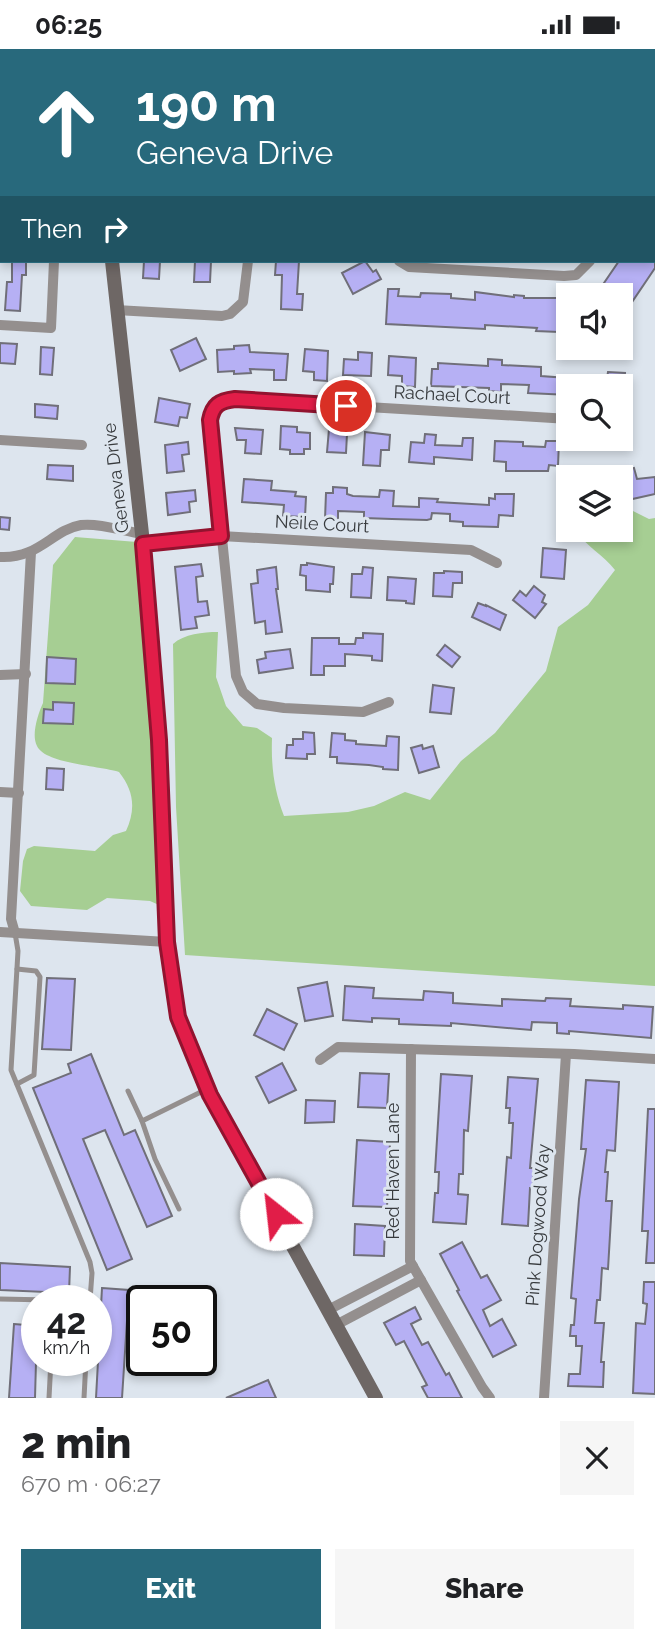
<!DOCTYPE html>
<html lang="en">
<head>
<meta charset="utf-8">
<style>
  :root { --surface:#fff; --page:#f6f6f6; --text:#202124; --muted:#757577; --accent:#28697c }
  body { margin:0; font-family:Raleway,sans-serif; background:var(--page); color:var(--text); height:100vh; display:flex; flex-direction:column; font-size:26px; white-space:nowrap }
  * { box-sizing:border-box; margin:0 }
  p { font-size:23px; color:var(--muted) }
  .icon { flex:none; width:38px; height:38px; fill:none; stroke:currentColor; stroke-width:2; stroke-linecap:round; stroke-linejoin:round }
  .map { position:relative; height:1349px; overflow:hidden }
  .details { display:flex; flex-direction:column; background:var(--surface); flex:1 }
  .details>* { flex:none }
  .hud { position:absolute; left:0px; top:0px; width:656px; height:214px; box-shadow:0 4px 10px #0003; background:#28697c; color:#fff; overflow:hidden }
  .controls { position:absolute; left:556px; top:234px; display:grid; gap:14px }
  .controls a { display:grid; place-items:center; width:77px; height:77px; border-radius:0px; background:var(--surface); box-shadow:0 4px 10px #0003; font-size:35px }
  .speed { position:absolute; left:21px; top:1236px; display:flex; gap:14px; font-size:35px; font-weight:700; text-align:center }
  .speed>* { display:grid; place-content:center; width:91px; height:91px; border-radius:50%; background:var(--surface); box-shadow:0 4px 10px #0003; line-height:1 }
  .speed small { font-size:18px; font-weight:400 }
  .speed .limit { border:4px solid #111; border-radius:10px; background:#fff; color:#111 }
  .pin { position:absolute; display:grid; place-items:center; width:60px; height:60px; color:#fff; margin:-30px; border:4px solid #fff; border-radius:50%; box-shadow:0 2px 7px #0007 }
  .me { position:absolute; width:77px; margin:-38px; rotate:331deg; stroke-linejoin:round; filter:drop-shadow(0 0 5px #0008) }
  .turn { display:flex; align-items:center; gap:24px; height:147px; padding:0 21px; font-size:32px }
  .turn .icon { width:91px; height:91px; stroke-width:2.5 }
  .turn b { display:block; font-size:49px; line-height:60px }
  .then { display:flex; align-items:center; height:66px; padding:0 21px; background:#0003; gap:14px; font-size:26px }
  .round { display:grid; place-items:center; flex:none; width:74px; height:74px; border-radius:0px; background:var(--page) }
  .headline { display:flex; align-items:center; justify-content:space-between; height:119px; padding:0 21px }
  h1 { font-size:42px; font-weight:800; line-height:52px }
  .button { display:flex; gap:14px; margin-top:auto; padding:14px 21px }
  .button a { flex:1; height:80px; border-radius:0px; background:var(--accent); color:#fff; font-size:28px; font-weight:800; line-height:80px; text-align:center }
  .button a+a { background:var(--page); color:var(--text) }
  .status { display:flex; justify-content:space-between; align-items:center; height:49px; padding:0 35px; background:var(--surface); direction:ltr }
  .status svg { height:19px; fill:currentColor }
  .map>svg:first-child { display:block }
</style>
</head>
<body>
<div class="status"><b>06:25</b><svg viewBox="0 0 49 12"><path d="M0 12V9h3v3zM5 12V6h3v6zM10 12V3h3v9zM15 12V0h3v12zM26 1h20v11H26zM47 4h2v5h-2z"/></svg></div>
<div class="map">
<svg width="655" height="1349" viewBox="0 0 655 1349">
  <rect width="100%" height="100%" fill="#dde5ee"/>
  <g fill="#a6ce93">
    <path d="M621,456L649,470L655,469V937L185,906L176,758L173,595C184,585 203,583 218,583L216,628L226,657L243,677L257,679L272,689C271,717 274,741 284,767L348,763L374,757L405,743L430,751L461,712L495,684L546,622L558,578L588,556L615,521C604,506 585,497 576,481H621Z"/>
    <path d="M75,488L137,493L153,691L159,856L150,852L107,849L87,861L31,857L20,842L23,812L27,800L34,797L95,802L113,786L126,782C136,760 134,742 119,723C102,717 45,715 37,697C31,686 38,665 43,654L53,516Z"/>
  </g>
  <g fill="#b6b0f4" stroke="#706f79" stroke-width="2">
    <polygon points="12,212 26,212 26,226 22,226 20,262 5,261 7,233 12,233"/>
    <polygon points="144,212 160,212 159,230 143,229"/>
    <polygon points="195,212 211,212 210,233 194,233"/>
    <polygon points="276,212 299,212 297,245 303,245 302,261 281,260 282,226 275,226"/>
    <polygon points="365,212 373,223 376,221 381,230 353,245 342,224"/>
    <polygon points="619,212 655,212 655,219 632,253 604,234"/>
    <polygon points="388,240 399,240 398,247 420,248 421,244 451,245 451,249 475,251 475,243 514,248 514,246 524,247 524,249 560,249 559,283 536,282 537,279 485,276 485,280 386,275"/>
    <polygon points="196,289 206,310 180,322 171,301"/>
    <polygon points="0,294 17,295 15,315 0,314"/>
    <polygon points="249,296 250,303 288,305 286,331 274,331 274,321 250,320 251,324 234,325 234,322 218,323 217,301 234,300 234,297"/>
    <polygon points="41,298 54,299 52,326 40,325"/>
    <polygon points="305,300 328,302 327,332 314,331 314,323 303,322"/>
    <polygon points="358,303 372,304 371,327 343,326 344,310 358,311"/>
    <polygon points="389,307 416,309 415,338 402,337 402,327 388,326"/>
    <polygon points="488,310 502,311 502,316 541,318 541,327 581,330 581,338 569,338 569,346 528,344 529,336 501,335 501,343 489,342 489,339 431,337 432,320 438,320 438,314 488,317"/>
    <polygon points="608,323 625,324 624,338 598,338 598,329 607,329"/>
    <polygon points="159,349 190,355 187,369 180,368 178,377 155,373"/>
    <polygon points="35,355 58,357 57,370 35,368"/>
    <polygon points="281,377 297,378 297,383 310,384 310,400 304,400 304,405 290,405 290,401 280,400"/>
    <polygon points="235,379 263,381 261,405 245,404 246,391 237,391"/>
    <polygon points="329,380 339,380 338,384 347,385 346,404 327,403"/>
    <polygon points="365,383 390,386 389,401 381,401 380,417 363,416"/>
    <polygon points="425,385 436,386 435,396 462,397 463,389 473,389 472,411 434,408 434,415 409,413 411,393 424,394"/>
    <polygon points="495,392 523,393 523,397 545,398 546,392 559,392 558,417 549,416 548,422 506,422 506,413 494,412"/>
    <polygon points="188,393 189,405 182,406 184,422 167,424 165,396"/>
    <polygon points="48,416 73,417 73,432 47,430"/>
    <polygon points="634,419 637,430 655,428 655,445 628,451 621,422"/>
    <polygon points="244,430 272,432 271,441 296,443 295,447 306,448 305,468 283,467 284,456 242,453"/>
    <polygon points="333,438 347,439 347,445 353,447 379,448 380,441 394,442 393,457 419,458 419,449 438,450 437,453 489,456 489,449 495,450 495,445 514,445 513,467 499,466 498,478 463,477 463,473 450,472 450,465 432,464 431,470 427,471 392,470 364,469 364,463 338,462 338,470 325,470 326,444 333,444"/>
    <polygon points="195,441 196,452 189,453 190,463 168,466 166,444"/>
    <polygon points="0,468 10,469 9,481 0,480"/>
    <polygon points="543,499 566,501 564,530 541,528"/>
    <polygon points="307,514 334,518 333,535 330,535 330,543 306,541 306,527 300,526 301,516 307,516"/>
    <polygon points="201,515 203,527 196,528 198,553 207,552 209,566 195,568 197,579 181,581 175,518"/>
    <polygon points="276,518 278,540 276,540 282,583 266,585 265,572 255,574 251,535 258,534 257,521"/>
    <polygon points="363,518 373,519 371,549 351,548 352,525 362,525"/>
    <polygon points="444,522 462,523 462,534 453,534 452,548 433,547 434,524 444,524"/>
    <polygon points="388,528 416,530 414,555 406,554 406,552 387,551"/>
    <polygon points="534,537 545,546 542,553 546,555 535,569 513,551 520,542 526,547"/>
    <polygon points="478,554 486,557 486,556 506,566 500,581 472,568"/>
    <polygon points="363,584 383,585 382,612 372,611 372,607 345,605 345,617 324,617 324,626 311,626 312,589 339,589 339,595 355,595 356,589 363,589"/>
    <polygon points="445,596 460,608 452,618 437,606"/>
    <polygon points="290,600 293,619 259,624 257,611 266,609 265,603"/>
    <polygon points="47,608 76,610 75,635 46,634"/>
    <polygon points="433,636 454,639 451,665 430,663"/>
    <polygon points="53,653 74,654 73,675 43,674 44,660 53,661"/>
    <polygon points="303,683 314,684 315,705 307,705 307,710 286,709 287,696 293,696 293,690 303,690"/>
    <polygon points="332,684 345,685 345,691 356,692 356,695 386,697 387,687 399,688 398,721 383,720 383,718 369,716 337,714 337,708 330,708"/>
    <polygon points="422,696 423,700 433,697 439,718 419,724 411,699"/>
    <polygon points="47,719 64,720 63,741 46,740"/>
    <polygon points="47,929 75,930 71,1001 42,1000"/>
    <polygon points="327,933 333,967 305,972 298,939"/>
    <polygon points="345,937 374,939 373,949 423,951 424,942 453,944 453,954 502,957 502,950 545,952 546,949 571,950 570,957 623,960 623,956 653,958 651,989 569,982 569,985 557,984 557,974 532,973 531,981 451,974 451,977 399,975 399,970 372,969 372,973 343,971"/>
    <polygon points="267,960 297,975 284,1001 254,986"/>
    <polygon points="91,1005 124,1086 135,1081 172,1167 147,1178 105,1081 83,1090 132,1210 107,1221 33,1039 71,1024 68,1015"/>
    <polygon points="282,1014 296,1041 269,1054 256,1028"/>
    <polygon points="360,1024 389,1025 387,1059 358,1058"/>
    <polygon points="441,1025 472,1027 468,1082 464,1081 463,1125 459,1125 458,1145 468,1146 466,1175 433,1173 435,1144 438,1144 439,1123 435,1123"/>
    <polygon points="508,1028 538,1030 530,1119 534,1119 533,1139 530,1139 528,1177 502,1175 507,1108 511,1109 513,1074 509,1074 510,1059 506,1059"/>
    <polygon points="586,1031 619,1033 615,1102 607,1101 605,1123 608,1123 606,1152 612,1152 608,1220 602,1219 600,1251 597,1251 595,1274 604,1274 601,1313 604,1313 603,1338 568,1337 569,1325 580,1325 582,1297 576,1297 576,1287 570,1287 571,1276 574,1276 576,1250 571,1249 579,1150 586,1100 581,1100"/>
    <polygon points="306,1051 335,1052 334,1073 305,1074"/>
    <polygon points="648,1060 655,1060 655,1214 646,1214 648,1182 642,1182"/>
    <polygon points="357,1091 390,1093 387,1158 353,1157"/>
    <polygon points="355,1175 385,1177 384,1207 354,1206"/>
    <polygon points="462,1193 481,1229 487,1226 501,1251 483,1261 490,1277 502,1270 516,1296 493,1308 457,1242 459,1241 440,1205"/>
    <polygon points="0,1214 70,1218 69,1244 0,1241"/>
    <polygon points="644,1233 655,1233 655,1345 633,1344 636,1274 645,1275 647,1255 643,1254"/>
    <polygon points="102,1239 129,1241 122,1349 96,1349"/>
    <polygon points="415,1258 421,1270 411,1275 422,1296 428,1293 446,1326 449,1324 462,1349 428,1349 422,1338 427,1336 404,1292 396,1296 384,1274"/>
    <polygon points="14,1275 37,1277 35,1349 9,1349"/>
    <polygon points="268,1331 276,1349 226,1349"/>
  </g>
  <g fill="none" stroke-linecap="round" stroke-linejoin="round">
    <g stroke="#948f8e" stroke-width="5">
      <polyline points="15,884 18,902 11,1021 90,1213 92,1224 90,1251"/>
      <polyline points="17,920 36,922 40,928 34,1026 17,1035"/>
      <polyline points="128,1042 142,1072"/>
      <polyline points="179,1160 155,1110 142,1072 207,1040"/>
      <polyline points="0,1250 49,1251"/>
      <polyline points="49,1349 51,1311"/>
      <polyline points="84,1349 86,1311"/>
    </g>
    <g stroke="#948f8e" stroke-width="10">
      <polyline points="78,2 78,0"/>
      <polyline points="259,2 259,0"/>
      <polyline points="405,2 405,0"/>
      <polyline points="654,90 655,90"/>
      <polyline points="654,118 655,117"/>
      <polyline points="399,212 409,218 564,227 576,226 590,212"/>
      <polyline points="116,261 222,267 230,265 243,253 248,212"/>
      <polyline points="0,276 51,279 54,212"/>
      <polyline points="621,382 628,386"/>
      <polyline points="0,391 82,396"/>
      <polyline points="143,494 221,487 471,501 497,514"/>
      <path d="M0,508C39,510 52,481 81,476C100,474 123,482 142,485"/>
      <polyline points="0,626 26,625"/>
      <path d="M389,653L363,663L284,659L257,655L243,643L236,627L210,371C213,356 219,352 235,350L569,370"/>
      <polyline points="0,743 19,744"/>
      <polyline points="0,883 167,893"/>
      <polyline points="15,884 11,870 31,503"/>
      <polyline points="411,1000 410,1212 482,1338 490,1349"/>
      <polyline points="320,1011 338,998 574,1005 655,1010"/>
      <polyline points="328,1261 413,1217"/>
      <polyline points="336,1276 421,1231"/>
      <polyline points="544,1349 566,1005"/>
    </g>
    <g stroke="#6e6765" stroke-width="14">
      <polyline points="118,2 118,0"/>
      <polyline points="112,212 143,494 159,691 167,893 178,968 210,1046 376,1349"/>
    </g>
  </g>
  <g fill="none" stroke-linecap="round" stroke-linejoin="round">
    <g stroke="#92132f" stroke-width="18">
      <path id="route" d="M276,1165L210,1046L178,968L167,893L159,691L143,495L221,487L210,371C213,356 219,352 235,350L346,357"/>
    </g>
    <use href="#route" stroke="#e11d48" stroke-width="12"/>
  </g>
  <g text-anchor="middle" stroke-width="6" stroke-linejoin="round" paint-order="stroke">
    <g font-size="18" fill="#373a3d" stroke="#dde5ee">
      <text transform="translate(452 346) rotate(3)" y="6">Rachael Court</text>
      <text transform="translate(116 429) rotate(-97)" y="6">Geneva Drive</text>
      <text transform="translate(322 475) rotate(3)" y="6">Neile Court</text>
      <text transform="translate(393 1122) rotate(-90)" y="6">Red Haven Lane</text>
      <text transform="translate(538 1176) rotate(-86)" y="6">Pink Dogwood Way</text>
    </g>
  </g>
</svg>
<div class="controls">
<a><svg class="icon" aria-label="sound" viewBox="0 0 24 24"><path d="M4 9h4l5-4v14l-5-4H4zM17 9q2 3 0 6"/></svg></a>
<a><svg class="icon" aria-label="search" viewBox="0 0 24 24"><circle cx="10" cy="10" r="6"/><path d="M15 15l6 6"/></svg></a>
<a><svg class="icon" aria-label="layers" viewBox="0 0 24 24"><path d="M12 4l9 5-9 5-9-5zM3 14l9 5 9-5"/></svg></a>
</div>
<div class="speed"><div>42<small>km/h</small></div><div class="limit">50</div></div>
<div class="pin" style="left:346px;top:357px;background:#d93025"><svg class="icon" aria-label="arrive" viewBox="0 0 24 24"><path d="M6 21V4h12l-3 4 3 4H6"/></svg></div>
<svg class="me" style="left:276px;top:1165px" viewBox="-20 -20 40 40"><circle r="19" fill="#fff"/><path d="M0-13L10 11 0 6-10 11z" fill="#e11d48"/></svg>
<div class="hud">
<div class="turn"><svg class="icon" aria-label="ahead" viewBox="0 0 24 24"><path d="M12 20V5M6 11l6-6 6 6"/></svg><div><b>190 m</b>Geneva Drive</div></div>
<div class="then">Then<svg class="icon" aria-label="right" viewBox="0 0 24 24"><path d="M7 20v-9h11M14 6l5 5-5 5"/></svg></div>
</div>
</div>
<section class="details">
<div class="headline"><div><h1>2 min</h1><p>670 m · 06:27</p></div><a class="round"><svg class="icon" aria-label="close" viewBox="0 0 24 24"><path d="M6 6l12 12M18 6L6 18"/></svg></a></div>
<div class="button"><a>Exit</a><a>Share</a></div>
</section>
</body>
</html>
